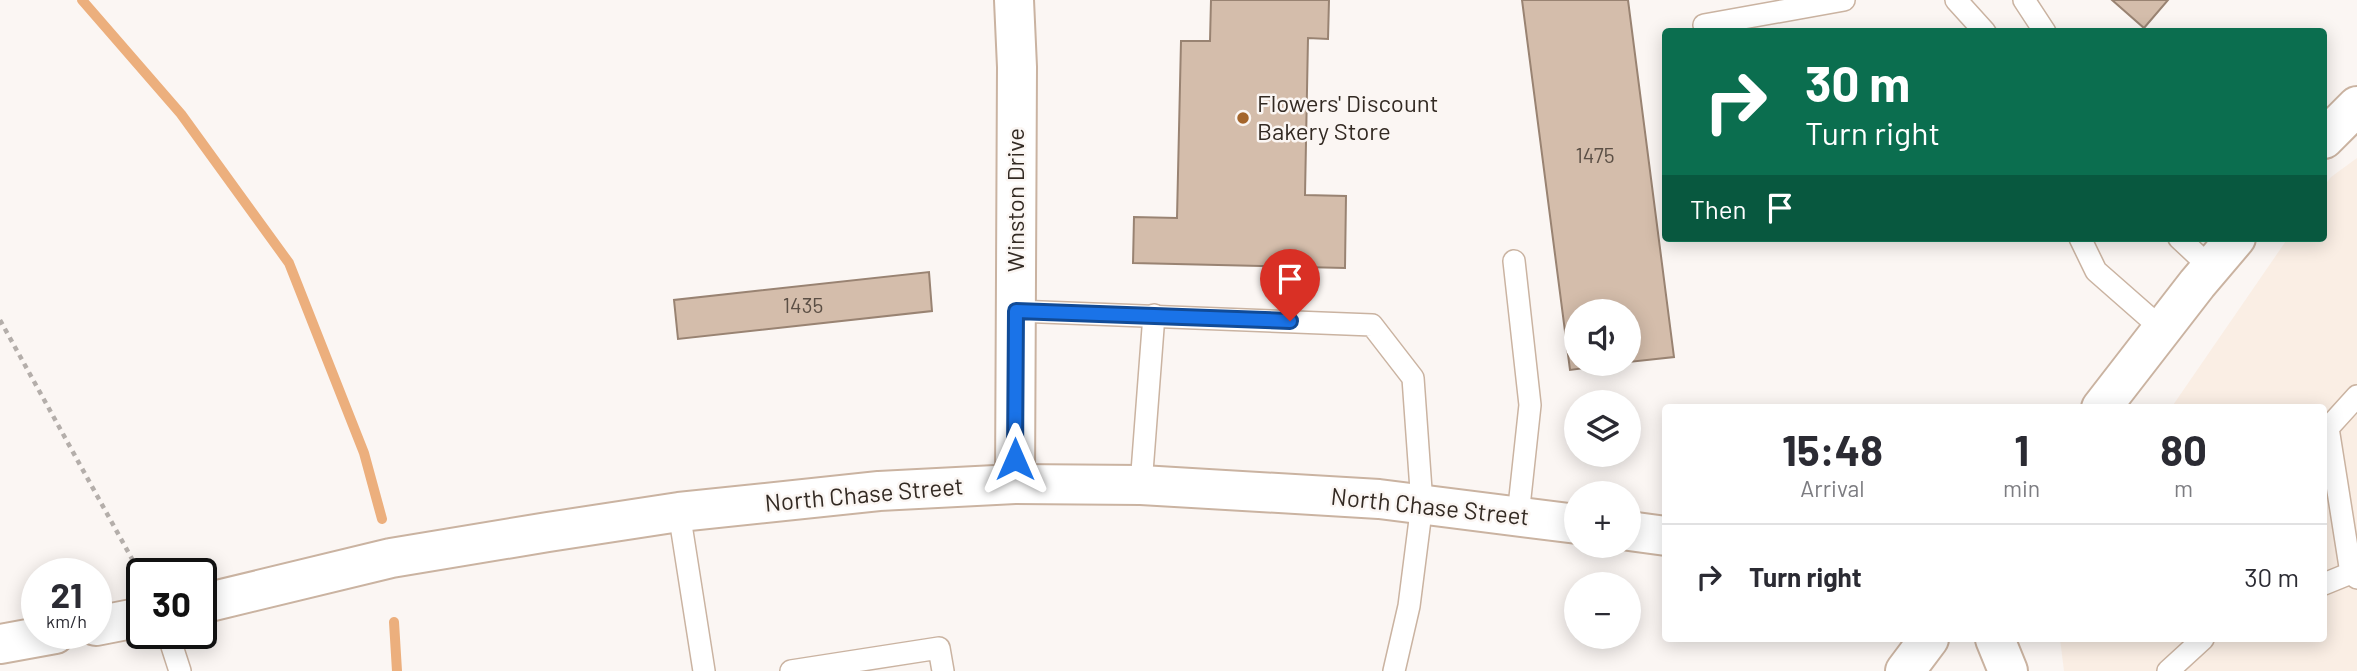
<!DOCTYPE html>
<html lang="en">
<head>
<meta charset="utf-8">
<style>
  :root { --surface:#fff; --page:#f7f7f7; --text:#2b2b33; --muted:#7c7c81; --line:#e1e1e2 }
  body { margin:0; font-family:Barlow,sans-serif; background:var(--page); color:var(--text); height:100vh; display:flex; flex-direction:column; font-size:26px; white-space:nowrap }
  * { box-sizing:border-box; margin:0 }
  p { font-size:23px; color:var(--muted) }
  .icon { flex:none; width:38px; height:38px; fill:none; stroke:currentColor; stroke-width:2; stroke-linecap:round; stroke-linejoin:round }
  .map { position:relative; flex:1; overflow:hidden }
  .sheet { position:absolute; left:1662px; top:404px; width:665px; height:238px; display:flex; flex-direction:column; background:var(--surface); border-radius:7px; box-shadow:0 4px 18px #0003 }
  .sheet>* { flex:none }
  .hud { position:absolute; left:1662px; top:28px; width:665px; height:214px; border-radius:7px; box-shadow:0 4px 18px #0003; background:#0b6e4f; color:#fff; overflow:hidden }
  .buttons { position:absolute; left:1564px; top:299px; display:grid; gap:14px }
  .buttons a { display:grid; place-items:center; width:77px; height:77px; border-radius:50%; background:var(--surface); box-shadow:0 4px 18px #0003; font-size:35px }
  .speed { position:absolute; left:21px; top:558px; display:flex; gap:14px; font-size:35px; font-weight:700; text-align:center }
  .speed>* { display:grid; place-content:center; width:91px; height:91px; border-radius:50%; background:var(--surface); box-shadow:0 4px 18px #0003; line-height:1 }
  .speed small { font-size:18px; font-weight:400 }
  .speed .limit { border:4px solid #111; border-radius:10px; background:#fff; color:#111 }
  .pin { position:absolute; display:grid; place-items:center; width:60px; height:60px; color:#fff; margin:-72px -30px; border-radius:50% 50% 50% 0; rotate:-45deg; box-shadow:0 0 7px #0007 }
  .pin .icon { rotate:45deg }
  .me { position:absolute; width:77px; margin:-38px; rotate:0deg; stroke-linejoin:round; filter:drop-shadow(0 0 5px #0008) }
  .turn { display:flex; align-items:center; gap:24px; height:147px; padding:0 28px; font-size:32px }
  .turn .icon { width:91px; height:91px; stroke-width:2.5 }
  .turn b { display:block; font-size:49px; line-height:60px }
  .then { display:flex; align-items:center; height:66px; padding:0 28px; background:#0003; gap:14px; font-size:26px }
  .eta { display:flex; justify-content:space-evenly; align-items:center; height:119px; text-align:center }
  .eta b { font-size:42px; font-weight:700; line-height:49px }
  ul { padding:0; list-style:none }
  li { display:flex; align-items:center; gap:21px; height:105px; padding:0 28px; border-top:2px solid var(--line) }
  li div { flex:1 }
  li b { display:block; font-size:26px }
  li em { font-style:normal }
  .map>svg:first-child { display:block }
</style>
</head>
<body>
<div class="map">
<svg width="2357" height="671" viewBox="0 0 2357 671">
  <rect width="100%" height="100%" fill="#fbf6f3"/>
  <polygon fill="#faeee4" points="2357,158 2357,671 2064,671 2060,639 2324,639 2324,408 2171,408 2288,238 2324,238 2324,186 2331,177"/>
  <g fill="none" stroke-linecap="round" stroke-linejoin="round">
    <g stroke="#ecaf7d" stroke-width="10">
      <polyline points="82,0 181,114 289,263 364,453 382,519"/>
      <polyline points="394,622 397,671"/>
    </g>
  </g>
  <g fill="#d4bdab" stroke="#998372" stroke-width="2">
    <polygon points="1211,0 1329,0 1328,39 1308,38 1305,195 1346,196 1345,268 1133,263 1134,217 1177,218 1181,41 1210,41"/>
    <polygon points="1522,0 1628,0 1674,357 1629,362 1629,312 1577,312 1577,364 1616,364 1570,370"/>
    <polygon points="2112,0 2168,0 2144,28"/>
    <polygon points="929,272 932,311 678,339 674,300"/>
  </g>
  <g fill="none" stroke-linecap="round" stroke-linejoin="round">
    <g stroke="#cab3a1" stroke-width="24">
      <g id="service">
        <polyline points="1956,0 1985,32"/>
        <polyline points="2024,0 2045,32"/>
        <polyline points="1704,25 1844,0"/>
        <polyline points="2080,238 2096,271 2162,329"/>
        <polyline points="2179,238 2211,268"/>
        <polyline points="1514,261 1530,405 1518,516"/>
        <polyline points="1016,311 1372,325 1413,378 1422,504 1409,606 1394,671"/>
        <polyline points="2357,396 2328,428 2351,573 2357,578"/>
        <polyline points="1141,485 1154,315"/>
        <polyline points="679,512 704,671"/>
        <polyline points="2324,584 2351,573"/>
        <polyline points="168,634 180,671"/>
        <polyline points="791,671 939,648 943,671"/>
        <polyline points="2168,671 2203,639"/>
      </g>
    </g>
    <g stroke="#cab3a1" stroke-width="42">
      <g id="minor">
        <polyline points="1014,0 1017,67 1015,484"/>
        <polyline points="1995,639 2008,671"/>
      </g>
    </g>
    <g stroke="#cab3a1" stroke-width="42">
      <polyline id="tertiary" points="1905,671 1929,639"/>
    </g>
    <g stroke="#cab3a1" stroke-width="42">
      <g id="secondary">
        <polyline points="2324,139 2357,106"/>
        <polyline points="2101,408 2197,284 2236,238"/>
        <polyline points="1629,531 1666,536"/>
        <polyline points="201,604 391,558 548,532 679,512 879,491 1015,484 1141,485 1379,499 1577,524"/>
        <polyline points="96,626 142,617"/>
        <polyline points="0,644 55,634"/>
      </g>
    </g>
    <polyline stroke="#b4aeaa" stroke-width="4.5" stroke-dasharray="5 5" stroke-linecap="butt" points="0,320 142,577"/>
    <use href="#service" stroke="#fff" stroke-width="21"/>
    <use href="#minor" stroke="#fff" stroke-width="38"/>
    <use href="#tertiary" stroke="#fff" stroke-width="38"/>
    <use href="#secondary" stroke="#fff" stroke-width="38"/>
  </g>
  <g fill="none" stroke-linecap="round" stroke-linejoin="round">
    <g stroke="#114b97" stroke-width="18">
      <polyline id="route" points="1015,459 1016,311 1290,321"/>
    </g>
    <use href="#route" stroke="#1a73e8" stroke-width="12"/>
  </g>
  <circle fill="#a4652b" stroke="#fbf6f3" stroke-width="2.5" cx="1243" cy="118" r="7"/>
  <g text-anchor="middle" stroke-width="5" stroke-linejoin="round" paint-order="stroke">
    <g font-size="21" fill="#5b4f45">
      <text x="1595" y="163">1475</text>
      <text x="803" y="313">1435</text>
    </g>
    <g font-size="24" fill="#332a23" stroke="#fbf6f3" text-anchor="start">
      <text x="1257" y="112">Flowers' Discount<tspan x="1257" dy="28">Bakery Store</tspan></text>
    </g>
    <g font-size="24" fill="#332a23" stroke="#fbf6f3">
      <text transform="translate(1016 200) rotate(-90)" y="8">Winston Drive</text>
      <text transform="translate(864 495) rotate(-5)" y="8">North Chase Street</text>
      <text transform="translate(1430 507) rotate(6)" y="8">North Chase Street</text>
    </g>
  </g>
</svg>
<div class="buttons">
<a><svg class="icon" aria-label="sound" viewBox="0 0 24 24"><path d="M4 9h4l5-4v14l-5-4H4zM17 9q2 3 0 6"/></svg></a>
<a><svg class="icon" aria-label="layers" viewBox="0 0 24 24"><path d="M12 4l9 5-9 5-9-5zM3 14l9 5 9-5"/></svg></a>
<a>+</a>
<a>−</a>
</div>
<div class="speed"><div>21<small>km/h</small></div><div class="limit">30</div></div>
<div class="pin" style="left:1290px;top:321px;background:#d93025"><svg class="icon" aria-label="arrive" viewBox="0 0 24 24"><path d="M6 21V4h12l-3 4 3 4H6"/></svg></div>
<svg class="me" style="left:1015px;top:459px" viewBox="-20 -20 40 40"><path d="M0-17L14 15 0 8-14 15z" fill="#1a73e8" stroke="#fff" stroke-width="4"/></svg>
<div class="hud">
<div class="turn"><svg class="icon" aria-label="right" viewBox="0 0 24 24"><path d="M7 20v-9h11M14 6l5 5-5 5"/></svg><div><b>30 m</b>Turn right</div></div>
<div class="then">Then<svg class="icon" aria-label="arrive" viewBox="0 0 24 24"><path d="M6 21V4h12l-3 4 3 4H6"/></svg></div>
</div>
<section class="sheet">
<div class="eta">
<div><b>15:48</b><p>Arrival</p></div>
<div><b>1</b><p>min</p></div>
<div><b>80</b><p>m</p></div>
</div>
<ul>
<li><svg class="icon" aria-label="right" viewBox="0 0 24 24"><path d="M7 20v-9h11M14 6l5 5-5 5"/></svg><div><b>Turn right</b></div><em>30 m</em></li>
</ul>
</section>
</div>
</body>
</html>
